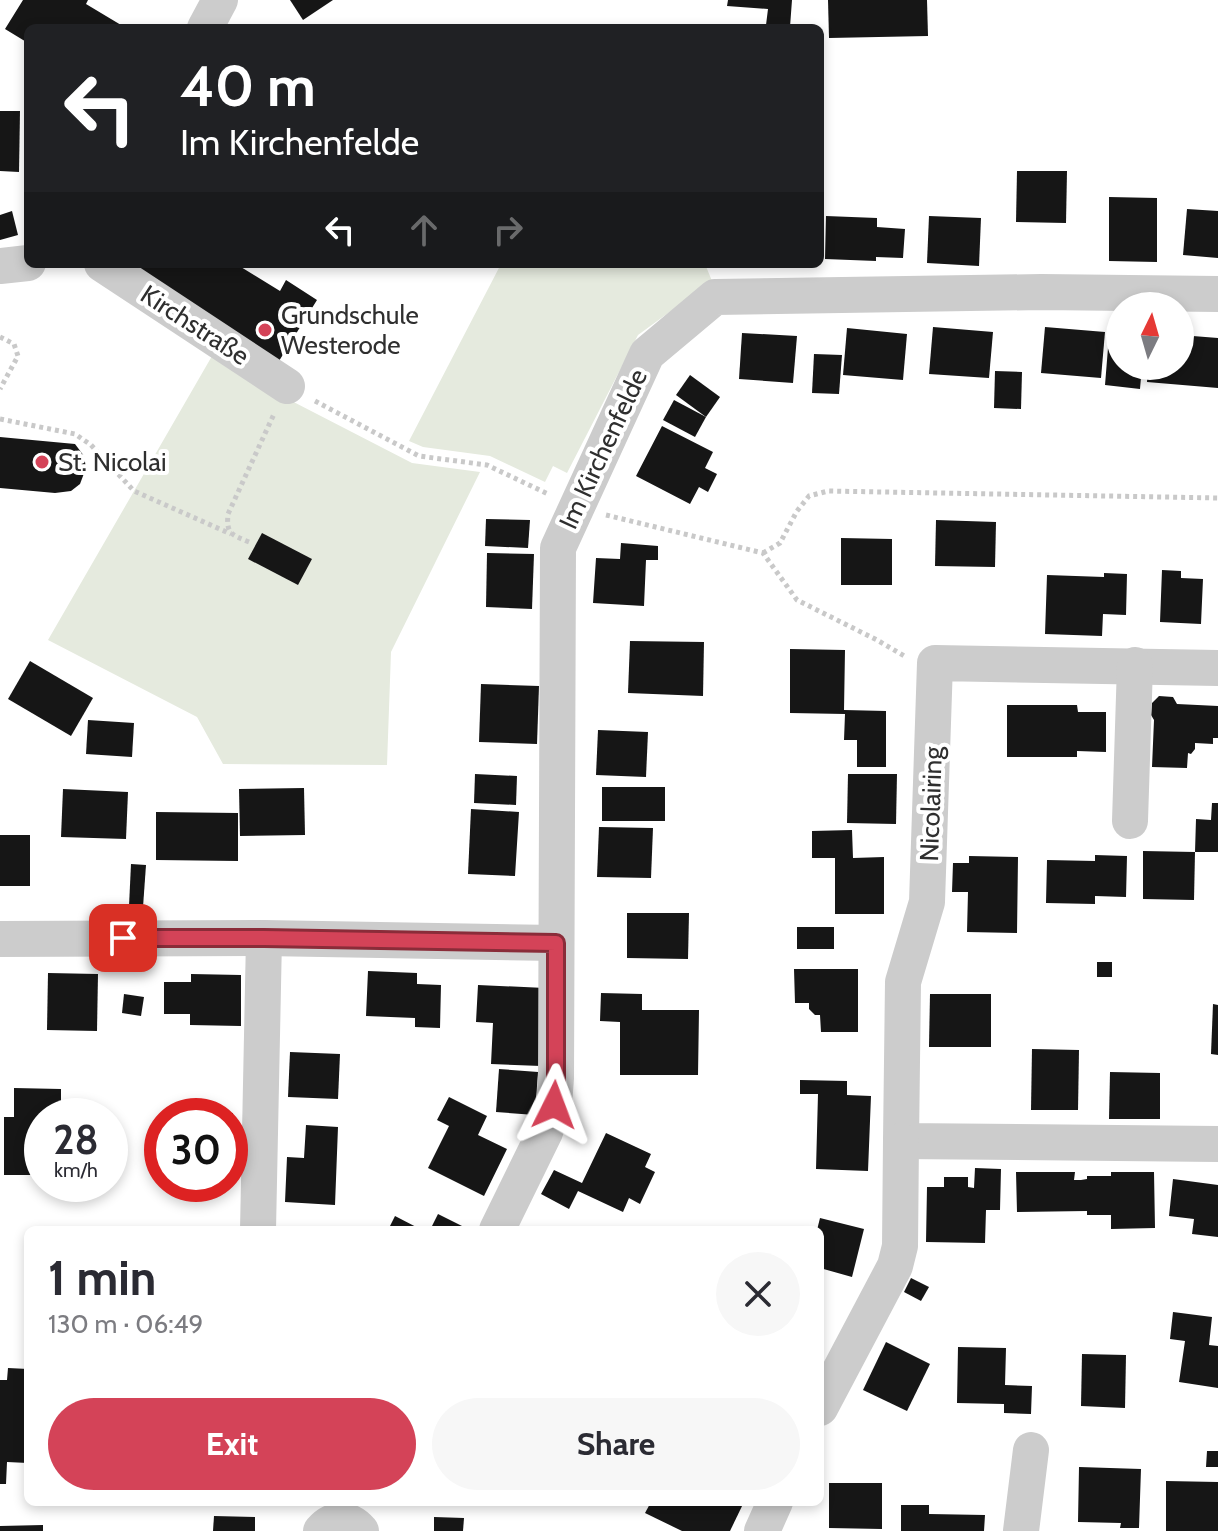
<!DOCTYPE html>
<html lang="en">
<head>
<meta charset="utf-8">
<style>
  :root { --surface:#fff; --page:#f7f7f7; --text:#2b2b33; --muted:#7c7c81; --accent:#d44358 }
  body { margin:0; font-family:Cabin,sans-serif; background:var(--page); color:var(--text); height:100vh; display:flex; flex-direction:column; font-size:30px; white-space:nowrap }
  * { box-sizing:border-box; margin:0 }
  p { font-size:26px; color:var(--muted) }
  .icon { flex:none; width:44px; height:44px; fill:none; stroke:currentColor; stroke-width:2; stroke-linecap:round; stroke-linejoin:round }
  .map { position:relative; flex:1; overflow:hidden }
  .details { position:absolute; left:24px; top:1226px; width:800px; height:280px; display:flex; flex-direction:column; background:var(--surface); border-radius:12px; box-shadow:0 4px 12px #0003 }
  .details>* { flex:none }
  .guide { position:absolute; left:24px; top:24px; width:800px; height:244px; border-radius:12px; box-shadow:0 4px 12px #0003; background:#202124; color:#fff; overflow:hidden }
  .needle { width:52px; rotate:5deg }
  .tools { position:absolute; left:1106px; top:292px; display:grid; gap:16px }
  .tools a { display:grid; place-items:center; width:88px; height:88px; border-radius:50%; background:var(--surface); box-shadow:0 4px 12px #0003; font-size:40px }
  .speed { position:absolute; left:24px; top:1098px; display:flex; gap:16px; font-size:40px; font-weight:700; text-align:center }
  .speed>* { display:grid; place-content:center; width:104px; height:104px; border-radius:50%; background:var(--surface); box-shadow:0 4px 12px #0003; line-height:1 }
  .speed small { font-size:20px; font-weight:400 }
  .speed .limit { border:12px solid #d22; background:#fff; color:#111 }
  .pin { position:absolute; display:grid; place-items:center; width:68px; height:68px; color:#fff; margin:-34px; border-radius:16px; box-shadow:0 4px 12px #0006 }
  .me { position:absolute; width:88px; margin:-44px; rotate:3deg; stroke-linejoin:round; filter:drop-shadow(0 0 6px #0008) }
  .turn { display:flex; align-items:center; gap:28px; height:168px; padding:0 24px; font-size:36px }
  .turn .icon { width:104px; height:104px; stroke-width:2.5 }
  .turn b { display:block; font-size:56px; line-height:68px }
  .lanes { display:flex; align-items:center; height:76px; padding:0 24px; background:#0003; justify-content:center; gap:40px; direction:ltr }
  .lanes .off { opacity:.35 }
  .round { display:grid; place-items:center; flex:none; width:84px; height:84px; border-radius:42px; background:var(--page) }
  .summary { display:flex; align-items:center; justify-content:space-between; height:136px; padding:0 24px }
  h1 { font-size:48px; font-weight:700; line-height:60px }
  .action { display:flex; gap:16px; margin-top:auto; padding:16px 24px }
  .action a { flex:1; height:92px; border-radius:48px; background:var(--accent); color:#fff; font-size:32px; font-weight:700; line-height:92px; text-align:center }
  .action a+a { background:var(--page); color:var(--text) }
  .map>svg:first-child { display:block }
</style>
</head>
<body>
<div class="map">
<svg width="1218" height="1531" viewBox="0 0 1218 1531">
  <rect width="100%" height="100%" fill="#fff"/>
  <g fill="#e5eade">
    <polygon points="501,264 705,264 712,281 638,335 567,473 553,466 545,482 490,456 423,447 409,441"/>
    <polygon points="212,356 282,396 412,463 480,472 391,652 387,765 223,764 197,717 48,640"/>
  </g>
  <g fill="#161616">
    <polygon points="23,0 88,0 86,4 126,28 28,28 28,43 5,29"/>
    <polygon points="290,0 333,0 303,20"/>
    <polygon points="728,0 792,0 790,27 766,25 768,9 727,6"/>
    <polygon points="828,0 927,0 928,36 829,38"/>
    <polygon points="0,111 20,111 19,172 0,171"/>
    <polygon points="1017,171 1067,171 1066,223 1016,222"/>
    <polygon points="1109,197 1157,198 1157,262 1109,261"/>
    <polygon points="1187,209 1218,211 1218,258 1183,255"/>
    <polygon points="12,211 18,235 0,240 0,215"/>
    <polygon points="826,216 877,218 877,227 905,229 903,258 876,257 876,261 825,259"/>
    <polygon points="929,216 981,218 979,266 927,263"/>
    <polygon points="132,264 236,264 280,291 286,280 317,300 279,361"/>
    <polygon points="933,327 993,332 989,378 929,374"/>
    <polygon points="1045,327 1105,332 1101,378 1041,373"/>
    <polygon points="847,328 907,334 903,380 843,375"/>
    <polygon points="742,333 797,336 793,383 739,379"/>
    <polygon points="1180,335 1218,338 1218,388 1147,382 1148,366 1180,366"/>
    <polygon points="1108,348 1120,349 1120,366 1142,366 1140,389 1105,385"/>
    <polygon points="814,354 842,355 839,394 812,393"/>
    <polygon points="995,371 1022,372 1021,409 994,408"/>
    <polygon points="690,375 720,397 706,417 676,395"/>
    <polygon points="674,400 706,417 695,437 663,420"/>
    <polygon points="662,426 713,452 705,468 717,474 708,492 699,487 690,504 636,476"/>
    <polygon points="0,437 75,444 84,456 86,468 80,484 71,491 55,493 0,488"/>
    <polygon points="486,519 530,520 528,548 485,546"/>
    <polygon points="936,520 996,522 995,567 935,566"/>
    <polygon points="262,533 312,559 298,585 248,559"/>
    <polygon points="841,538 892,539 892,585 841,585"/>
    <polygon points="621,543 658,546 658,560 646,560 644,606 593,603 596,558 620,559"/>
    <polygon points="487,553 534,554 532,609 486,607"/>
    <polygon points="1162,570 1181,571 1181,578 1203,579 1201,624 1160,622"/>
    <polygon points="1104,573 1127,574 1126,615 1103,614 1102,636 1045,634 1047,575 1104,577"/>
    <polygon points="630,641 704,642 703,696 628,693"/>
    <polygon points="790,649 845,650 844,710 886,711 886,767 857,767 857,740 844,740 845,714 790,713"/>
    <polygon points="30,661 93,698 71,736 8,699"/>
    <polygon points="481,684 539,686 537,744 479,742"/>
    <polygon points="1159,696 1173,697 1177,704 1218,706 1218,738 1213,738 1213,744 1195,743 1195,749 1191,754 1188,753 1187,768 1152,767 1154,720 1151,715 1152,703"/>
    <polygon points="1007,705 1077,705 1078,712 1106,712 1106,752 1077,751 1077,757 1007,757"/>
    <polygon points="88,720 134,723 132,757 86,754"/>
    <polygon points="598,730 648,732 646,777 596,775"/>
    <polygon points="475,774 517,776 516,805 474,803"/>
    <polygon points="848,774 897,774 896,824 847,823"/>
    <rect x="602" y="787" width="63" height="34"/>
    <polygon points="304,788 305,835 240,836 239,789"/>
    <polygon points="63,789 128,792 126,839 61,837"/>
    <polygon points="1212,803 1218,803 1218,852 1195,852 1196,819 1211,820"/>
    <polygon points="471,809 519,812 515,876 468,874"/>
    <polygon points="156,812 238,813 238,861 156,860"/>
    <polygon points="599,827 653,828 651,878 597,877"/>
    <polygon points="852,830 853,858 884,857 884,914 835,914 835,858 812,858 812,831"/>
    <rect x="0" y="835" width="30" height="51"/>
    <polygon points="1143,851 1195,852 1194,900 1143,899"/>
    <polygon points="1095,855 1127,856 1126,897 1095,896 1095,904 1046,903 1047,860 1095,861"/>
    <polygon points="969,856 1018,857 1017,933 967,932 968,892 952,892 953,863 969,863"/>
    <polygon points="131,864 146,865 143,907 129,906"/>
    <polygon points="627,913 689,913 688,959 627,958"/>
    <rect x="797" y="927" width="37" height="22"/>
    <rect x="1097" y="962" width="15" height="15"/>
    <polygon points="794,969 858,969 858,1032 821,1032 820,1015 815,1015 809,1009 809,1003 795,1003"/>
    <polygon points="368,971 417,973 417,984 441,985 440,1028 415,1027 415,1018 366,1016"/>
    <polygon points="48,973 98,974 97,1031 47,1030"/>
    <polygon points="191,974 241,975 241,1026 190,1025 190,1014 164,1014 164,982 191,982"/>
    <polygon points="478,985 545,988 541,1066 491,1064 493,1023 476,1022"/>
    <polygon points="601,993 642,994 642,1010 699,1010 698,1075 620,1075 620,1022 600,1021"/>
    <polygon points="124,994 144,997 141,1016 122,1013"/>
    <polygon points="930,994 991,994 991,1047 929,1047"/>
    <polygon points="1213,1004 1218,1005 1218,1055 1211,1054"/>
    <polygon points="1032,1049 1079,1050 1078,1110 1031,1110"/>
    <polygon points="290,1052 340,1054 338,1099 288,1097"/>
    <polygon points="499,1069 538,1072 535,1115 496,1112"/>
    <polygon points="1110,1072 1160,1073 1160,1119 1109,1119"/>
    <polygon points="800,1080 847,1081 847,1095 871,1096 868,1171 816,1169 818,1094 800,1094"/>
    <polygon points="14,1088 61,1089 61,1116 42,1116 42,1133 35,1132 34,1154 42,1154 42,1175 4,1175 4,1117 14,1117"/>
    <polygon points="449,1097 487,1116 478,1135 507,1149 484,1196 428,1168 449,1126 437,1120"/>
    <polygon points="183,1111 233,1113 233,1116 183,1116"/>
    <polygon points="306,1125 338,1127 335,1205 285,1202 287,1157 304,1158"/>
    <polygon points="606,1133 651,1154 645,1167 655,1172 640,1204 629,1198 623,1212 578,1191 569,1209 541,1194 554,1170 582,1183"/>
    <polygon points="975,1168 1001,1169 1000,1210 986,1210 985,1243 926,1242 927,1187 944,1187 944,1177 968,1177 968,1187 974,1188"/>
    <polygon points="1016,1172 1075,1172 1074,1180 1081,1180 1087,1179 1087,1176 1111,1176 1111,1172 1154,1172 1155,1228 1111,1229 1111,1215 1087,1215 1087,1211 1017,1212"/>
    <polygon points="1173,1179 1218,1185 1218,1237 1192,1234 1194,1219 1169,1216"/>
    <polygon points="438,1214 470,1230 430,1230"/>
    <polygon points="395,1216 422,1230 388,1230"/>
    <polygon points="820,1218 864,1229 852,1277 820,1268 820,1230 817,1230"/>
    <polygon points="911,1278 929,1287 921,1301 904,1292"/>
    <polygon points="1173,1312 1212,1317 1209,1345 1218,1346 1218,1388 1179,1382 1185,1341 1170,1339"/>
    <polygon points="886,1342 930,1364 907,1411 863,1390"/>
    <polygon points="958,1347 1006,1348 1005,1385 1032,1386 1031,1414 1004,1413 1004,1404 957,1403"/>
    <polygon points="1082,1354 1126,1355 1125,1408 1081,1406"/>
    <polygon points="8,1368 28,1369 28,1463 7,1462 6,1484 0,1484 0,1380 7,1380"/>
    <polygon points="1207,1451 1218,1451 1218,1467 1206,1467"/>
    <polygon points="1079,1467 1141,1469 1139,1528 1120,1528 1121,1523 1078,1522"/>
    <polygon points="1166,1481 1218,1482 1218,1531 1166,1531"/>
    <polygon points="829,1483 882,1483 882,1529 829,1528"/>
    <polygon points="651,1502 744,1502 730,1531 682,1531 645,1513"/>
    <polygon points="901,1505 929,1505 929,1514 985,1515 984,1531 901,1531"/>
    <polygon points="214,1516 255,1517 255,1531 213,1531"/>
    <polygon points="434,1517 464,1518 463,1531 434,1531"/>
    <polygon points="43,1525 43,1531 0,1531 0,1526"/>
  </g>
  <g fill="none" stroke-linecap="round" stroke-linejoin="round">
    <g stroke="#c9c9c9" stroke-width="5" stroke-dasharray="4 4" stroke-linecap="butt">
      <polyline points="0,337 14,344 18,356 0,389"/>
      <polyline points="315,401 419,456 487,465 548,494"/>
      <polyline points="0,419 75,434 91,445 134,491 231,534"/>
      <polyline points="606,515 763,553 797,600 877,640 906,657"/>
      <path d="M249,542C232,535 226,534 228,514L274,414"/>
      <polyline points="763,553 780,543 797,511 809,496 828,491 1218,498"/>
    </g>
    <g stroke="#ccc" stroke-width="36">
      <polyline points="205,28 220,0"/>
      <polyline points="102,264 287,386"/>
      <polyline points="0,266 28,263"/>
      <polyline points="1218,668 935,663 927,902 903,982 901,1141 1218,1144"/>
      <polyline points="1130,821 1135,665"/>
      <polyline points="0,939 264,938 556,943"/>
      <polyline points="258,1230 264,938"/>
      <polyline points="497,1230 545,1132 554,1105 556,1078 558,548 647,354 715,297 1041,292 1218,294"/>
      <polyline points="820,1408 895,1266 900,1246 901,1141"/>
      <path d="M321,1531C333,1517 349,1517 361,1531"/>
      <polyline points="762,1531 775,1502"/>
      <polyline points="1021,1531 1031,1450"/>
    </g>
  </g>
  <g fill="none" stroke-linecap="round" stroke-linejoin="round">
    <g stroke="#8a2c39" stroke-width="20">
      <polyline id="route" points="123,938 264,938 556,943 556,1078 554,1105"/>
    </g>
    <use href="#route" stroke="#d44358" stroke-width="14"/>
  </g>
  <g fill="#d44358" stroke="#fff" stroke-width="3">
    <circle cx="265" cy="330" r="8"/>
    <circle cx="42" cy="462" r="8"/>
  </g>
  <g text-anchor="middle" stroke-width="8" stroke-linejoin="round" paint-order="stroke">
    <g font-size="26" fill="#2f2f2f" stroke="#fff" text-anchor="start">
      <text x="281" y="324">Grundschule<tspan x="281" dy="30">Westerode</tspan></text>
      <text x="58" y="471">St. Nicolai</text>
    </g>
    <g font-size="26" fill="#2f2f2f" stroke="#fff">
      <text transform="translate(195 325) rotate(33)" y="9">Kirchstraße</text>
      <text transform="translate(603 449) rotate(-65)" y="9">Im Kirchenfelde</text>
      <text transform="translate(931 804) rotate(-88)" y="9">Nicolairing</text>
    </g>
  </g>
</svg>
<div class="tools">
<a><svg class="needle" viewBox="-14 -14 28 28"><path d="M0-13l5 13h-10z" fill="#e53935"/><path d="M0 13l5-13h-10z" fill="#7c7c81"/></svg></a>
</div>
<div class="speed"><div>28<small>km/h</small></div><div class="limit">30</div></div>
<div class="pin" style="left:123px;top:938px;background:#d93025"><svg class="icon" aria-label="arrive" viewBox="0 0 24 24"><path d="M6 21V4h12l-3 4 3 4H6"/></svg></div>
<svg class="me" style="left:554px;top:1105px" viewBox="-20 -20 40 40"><path d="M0-17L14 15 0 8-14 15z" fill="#d44358" stroke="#fff" stroke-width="4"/></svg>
<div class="guide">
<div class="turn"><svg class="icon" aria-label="left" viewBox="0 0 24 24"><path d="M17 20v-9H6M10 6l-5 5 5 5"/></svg><div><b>40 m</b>Im Kirchenfelde</div></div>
<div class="lanes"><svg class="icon" aria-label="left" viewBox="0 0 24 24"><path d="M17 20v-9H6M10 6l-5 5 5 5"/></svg><svg class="icon off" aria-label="ahead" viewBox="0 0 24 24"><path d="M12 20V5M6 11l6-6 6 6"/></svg><svg class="icon off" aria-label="right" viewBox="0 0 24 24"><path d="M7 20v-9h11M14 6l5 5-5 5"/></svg></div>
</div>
<section class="details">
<div class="summary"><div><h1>1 min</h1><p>130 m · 06:49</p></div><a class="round"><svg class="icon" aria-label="close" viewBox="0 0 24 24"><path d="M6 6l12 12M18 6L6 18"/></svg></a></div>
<div class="action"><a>Exit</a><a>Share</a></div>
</section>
</div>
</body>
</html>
